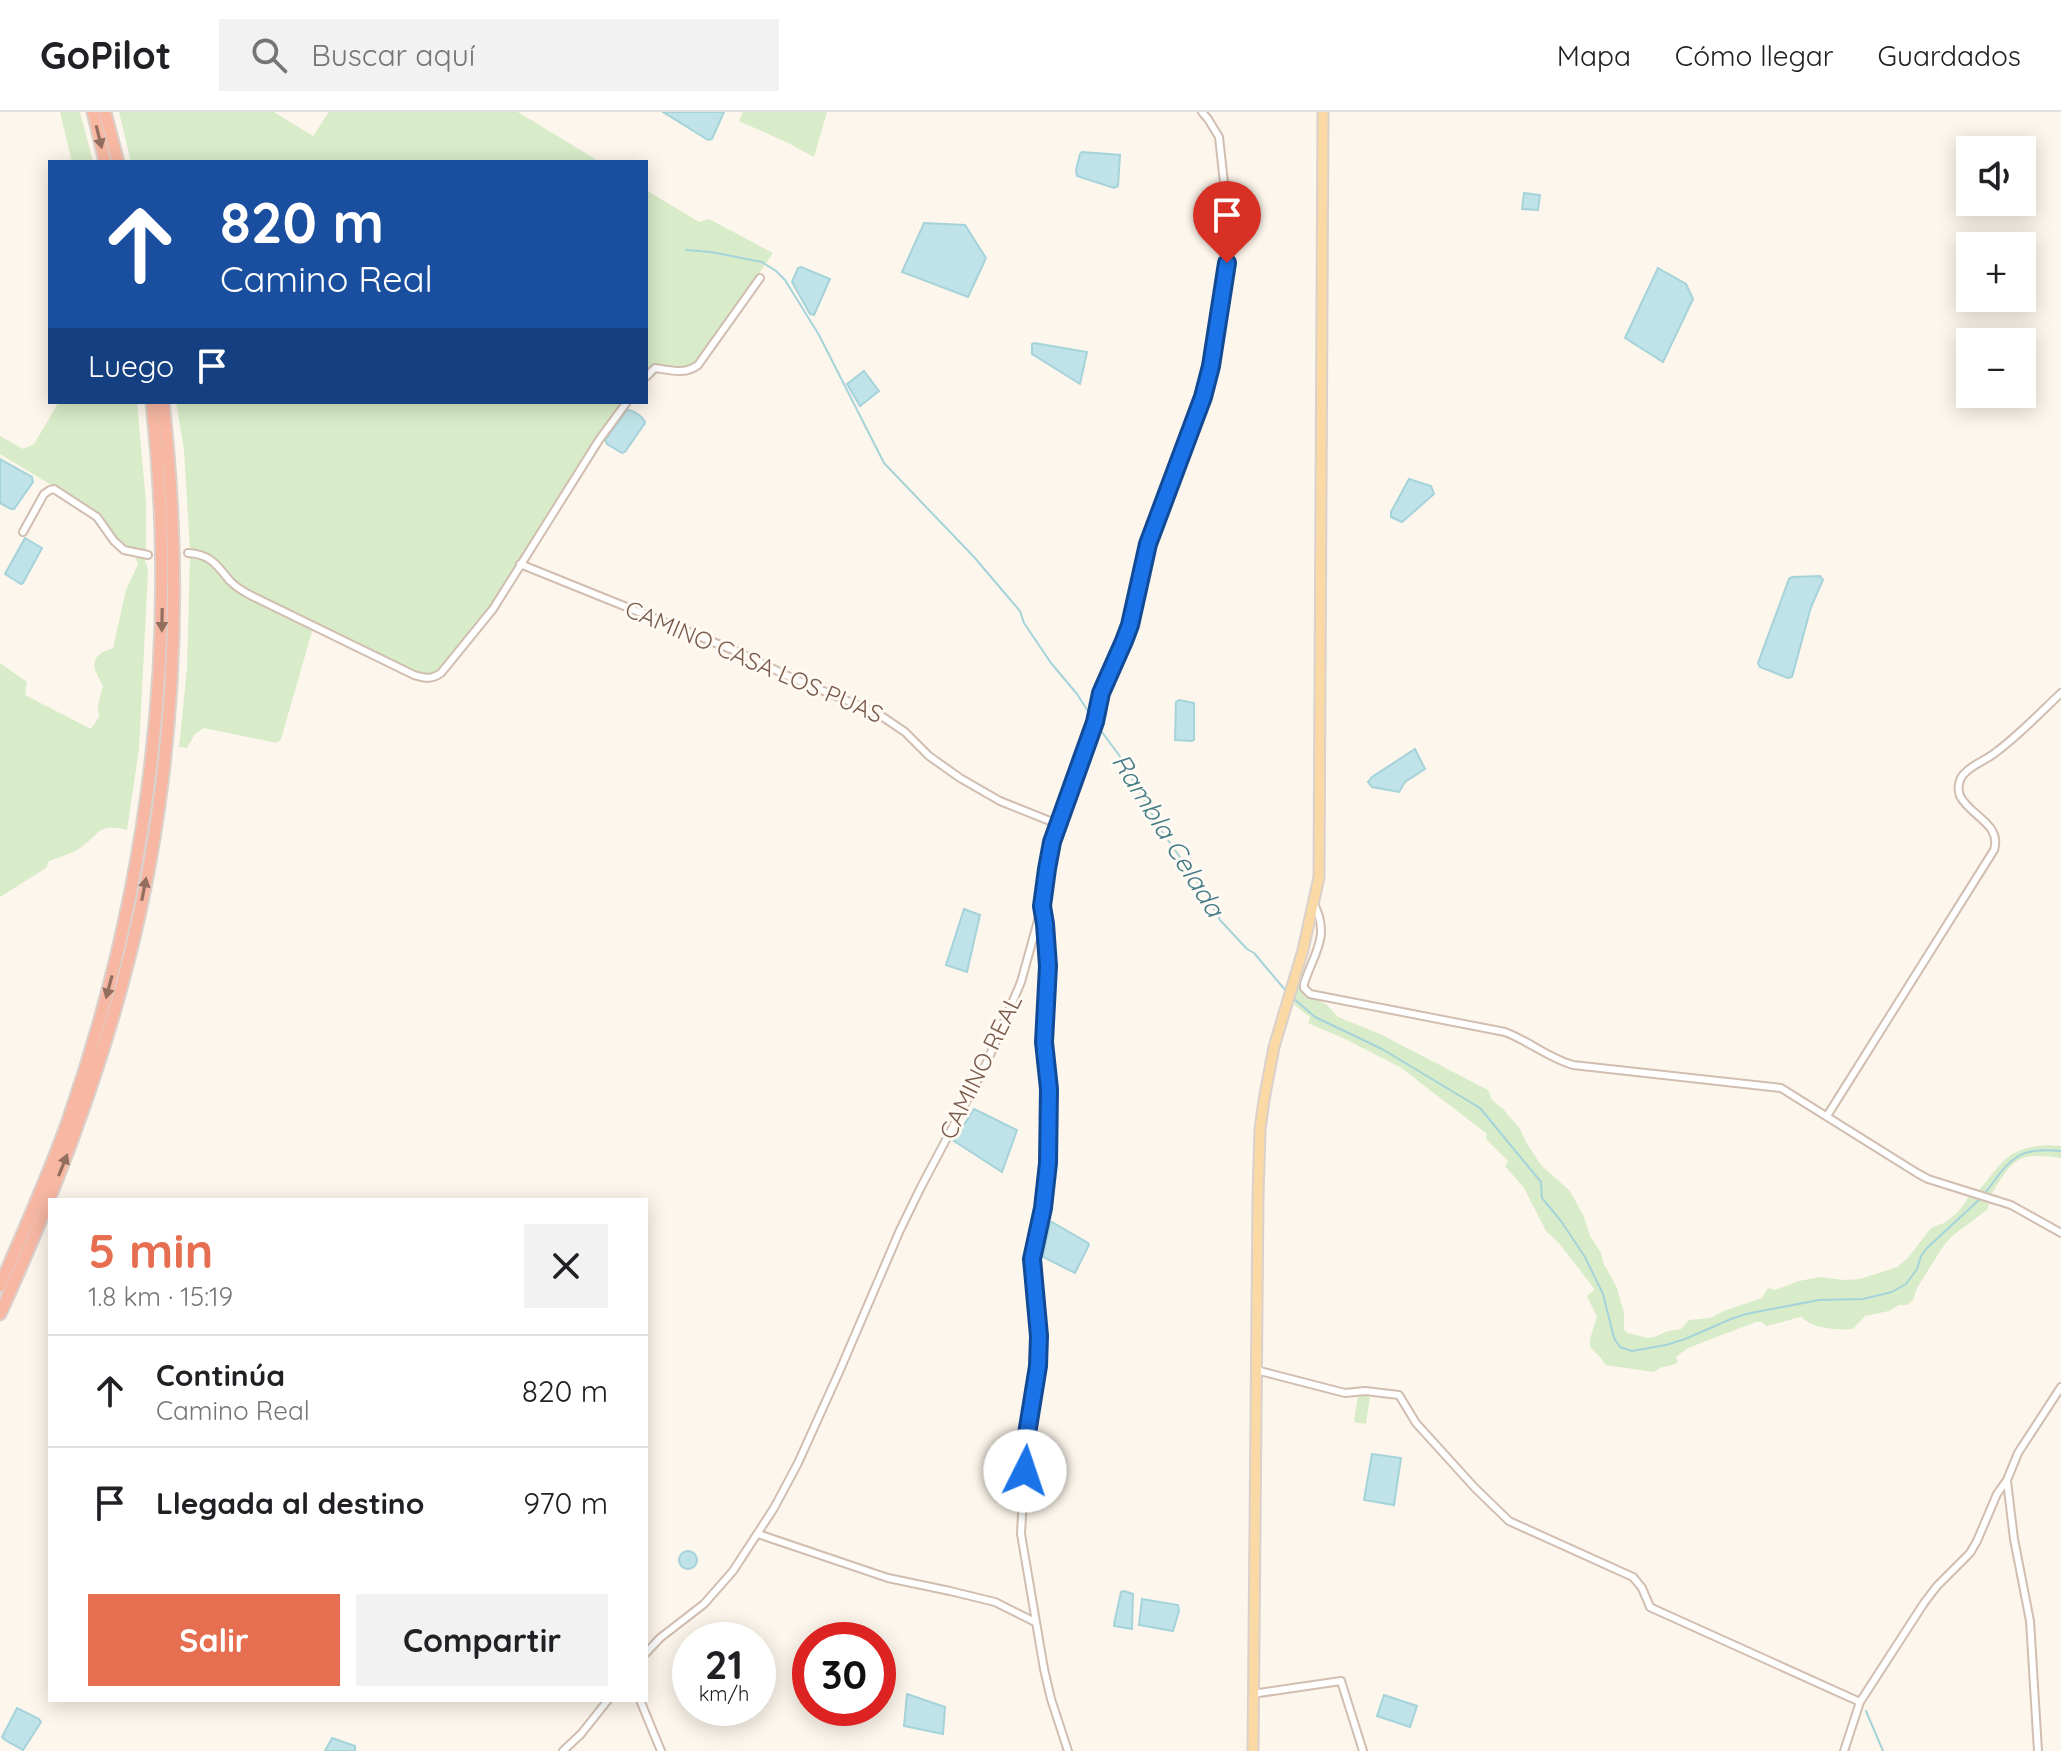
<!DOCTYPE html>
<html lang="es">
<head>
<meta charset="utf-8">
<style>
  :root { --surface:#fff; --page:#f2f2f2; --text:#202124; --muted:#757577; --line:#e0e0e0; --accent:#e76f51 }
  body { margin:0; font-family:Quicksand,sans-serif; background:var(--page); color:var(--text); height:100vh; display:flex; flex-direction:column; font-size:30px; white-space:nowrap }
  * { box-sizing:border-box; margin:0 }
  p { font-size:26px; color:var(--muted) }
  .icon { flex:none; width:44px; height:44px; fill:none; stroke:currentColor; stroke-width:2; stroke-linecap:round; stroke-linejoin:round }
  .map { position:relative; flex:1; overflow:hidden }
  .side { position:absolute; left:48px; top:1086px; width:600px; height:504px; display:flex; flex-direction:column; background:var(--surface); border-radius:0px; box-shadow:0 4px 20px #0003 }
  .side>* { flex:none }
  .hud { position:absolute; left:48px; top:48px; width:600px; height:244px; border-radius:0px; box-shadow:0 4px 20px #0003; background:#1a4fa0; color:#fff; overflow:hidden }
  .controls { position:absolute; left:1956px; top:24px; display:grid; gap:16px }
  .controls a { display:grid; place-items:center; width:80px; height:80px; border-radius:0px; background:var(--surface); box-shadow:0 4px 20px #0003; font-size:40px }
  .speed { position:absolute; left:672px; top:1510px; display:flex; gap:16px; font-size:40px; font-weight:700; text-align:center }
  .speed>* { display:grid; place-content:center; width:104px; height:104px; border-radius:50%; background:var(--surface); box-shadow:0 4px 20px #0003; line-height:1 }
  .speed small { font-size:20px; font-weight:400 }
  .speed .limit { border:12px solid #d22; background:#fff; color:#111 }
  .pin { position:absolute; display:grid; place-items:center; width:68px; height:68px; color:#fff; margin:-82px -34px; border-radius:50% 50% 50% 0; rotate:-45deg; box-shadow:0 0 8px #0007 }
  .pin .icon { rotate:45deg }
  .me { position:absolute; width:88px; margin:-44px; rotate:4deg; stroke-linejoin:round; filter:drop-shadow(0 0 6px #0008) }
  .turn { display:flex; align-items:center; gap:28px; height:168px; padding:0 40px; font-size:36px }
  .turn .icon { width:104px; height:104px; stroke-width:2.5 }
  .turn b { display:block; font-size:56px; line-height:68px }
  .then { display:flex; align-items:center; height:76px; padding:0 40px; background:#0003; gap:16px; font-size:30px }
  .round { display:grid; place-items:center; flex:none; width:84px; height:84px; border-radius:0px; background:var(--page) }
  .summary { display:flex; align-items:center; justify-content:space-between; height:136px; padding:0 40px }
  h1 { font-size:48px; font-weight:700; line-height:60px; color:var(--accent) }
  .cta { display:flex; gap:16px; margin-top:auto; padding:16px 40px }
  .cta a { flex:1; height:92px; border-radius:0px; background:var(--accent); color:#fff; font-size:32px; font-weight:700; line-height:92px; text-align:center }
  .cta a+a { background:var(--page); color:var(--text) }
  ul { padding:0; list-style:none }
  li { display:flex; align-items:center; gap:24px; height:112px; padding:0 40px; border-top:2px solid var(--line) }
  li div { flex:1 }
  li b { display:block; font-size:30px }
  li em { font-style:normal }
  header { display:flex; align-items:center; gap:48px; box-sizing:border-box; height:112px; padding:0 40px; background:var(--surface); border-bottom:2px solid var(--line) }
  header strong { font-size:38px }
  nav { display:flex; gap:44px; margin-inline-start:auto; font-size:28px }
  .search { width:560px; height:72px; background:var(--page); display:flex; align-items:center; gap:20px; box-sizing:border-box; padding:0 28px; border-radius:0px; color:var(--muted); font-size:30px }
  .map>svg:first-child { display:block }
</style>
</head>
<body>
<header>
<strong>GoPilot</strong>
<div class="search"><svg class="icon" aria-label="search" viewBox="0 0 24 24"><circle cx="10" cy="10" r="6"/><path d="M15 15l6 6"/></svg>Buscar aquí</div>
<nav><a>Mapa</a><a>Cómo llegar</a><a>Guardados</a></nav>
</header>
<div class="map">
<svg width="2061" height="1639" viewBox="0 0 2061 1639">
  <rect width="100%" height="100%" fill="#fdf6ec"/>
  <g fill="#d8ecc9">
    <polygon points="60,0 80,0 93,50 72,50"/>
    <polygon points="119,0 274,0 313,24 329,0 518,0 600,50 131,50"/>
    <polygon points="743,0 827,0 814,45 788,31 739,9"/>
    <polygon points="646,78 699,110 709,107 773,141 721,217 695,251 691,255 681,257 654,253 646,259"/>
    <path d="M59,290H137L146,390V440C108,433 117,423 94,399L0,342V324L23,337L34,332Z"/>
    <path d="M176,290H624L573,361L483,505L436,560L428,563L419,561L242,476C220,460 221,442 190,438L184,338Z"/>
    <polygon points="190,443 208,447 231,472 313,516 281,627 277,631 204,616 195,622 187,636 179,635 187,557"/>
    <path d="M138,444C146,445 147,452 148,460L139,637L127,718C98,711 101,721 80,736C72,742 59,745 49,749L46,756L0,785V551L27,570L25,583L91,617L99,605L98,593L103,574C98,564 88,551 100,542C103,539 109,538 113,536L126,478L138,452L136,447Z"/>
    <path d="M1298,873L1302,875L1307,883L1320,886V889L1327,893L1338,905L1380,922L1488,978L1492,988L1503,997L1520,1017L1526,1030L1541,1053L1570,1079L1584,1105L1590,1124L1601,1141L1603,1150L1617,1176L1624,1201V1218L1628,1221L1648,1226L1654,1225L1668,1219L1681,1217L1689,1208L1710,1206L1724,1199L1762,1186L1768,1176L1775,1178L1799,1169L1820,1165L1844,1168L1860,1167L1897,1155L1907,1147L1931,1116L1944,1111L1957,1101L1966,1090L1969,1081L1991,1087L1987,1098L1952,1124L1944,1133L1917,1176L1913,1188L1907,1193H1899L1889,1199L1865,1204L1853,1217C1835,1218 1814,1217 1801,1205L1766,1214L1762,1210H1756L1688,1236L1676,1245L1678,1250C1669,1256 1663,1252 1654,1260L1605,1253L1601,1246L1590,1235V1227L1597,1205L1587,1184L1594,1178L1593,1175L1558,1130L1546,1119L1524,1076L1505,1054L1508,1049L1486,1027L1487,1022L1400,955L1345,927L1308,911L1310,905L1293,892Z"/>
    <path d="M2049,1033L2061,1034V1046C2017,1040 2014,1046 1991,1083L1979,1078C2004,1049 2007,1035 2049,1033Z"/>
    <polygon points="1358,1283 1370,1285 1366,1312 1354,1310"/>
  </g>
  <g fill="#bfe3e8" stroke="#a5d3da" stroke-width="2">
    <polygon points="663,0 724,0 712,27 708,28"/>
    <polygon points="1082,40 1120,43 1118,74 1114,76 1077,64 1076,58 1080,42"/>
    <polygon points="1524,81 1540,83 1538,98 1522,97"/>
    <polygon points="924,111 965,113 986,146 968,185 902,160"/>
    <polygon points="801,155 830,167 814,203 810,202 792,170 798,156"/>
    <polygon points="1658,156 1686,172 1693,187 1663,250 1625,226"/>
    <polygon points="1034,231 1087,240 1080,272 1032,242 1032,232"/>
    <polygon points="864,259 879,279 860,294 847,272"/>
    <path d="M627,298C633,298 644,305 645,311L625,340L622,341L607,332L605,328Z"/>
    <polygon points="0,347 32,365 33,370 14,397 11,397 0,391"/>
    <polygon points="1409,367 1431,374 1434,382 1402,410 1391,405 1391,400"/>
    <polygon points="25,426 42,436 23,471 21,472 5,462"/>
    <polygon points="1820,464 1823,468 1811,495 1792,565 1788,566 1760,555 1758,551 1789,467 1792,465"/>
    <polygon points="1179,588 1194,591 1194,628 1192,629 1175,628 1176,590"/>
    <polygon points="1415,637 1425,657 1405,670 1399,680 1372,675 1368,670 1372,665"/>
    <polygon points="964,797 980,803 967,860 946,853"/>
    <polygon points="974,997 1017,1018 1002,1060 954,1029"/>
    <polygon points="1052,1110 1088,1131 1089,1133 1075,1161 1043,1145 1050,1111"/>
    <polygon points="1372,1342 1401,1346 1394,1393 1364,1388"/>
    <circle cx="688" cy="1448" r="9"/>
    <polygon points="1124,1479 1133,1482 1132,1517 1114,1514 1114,1512 1121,1480"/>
    <polygon points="1142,1487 1178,1493 1179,1499 1173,1519 1139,1513"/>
    <polygon points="907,1582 945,1595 943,1622 904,1614"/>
    <polygon points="1384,1583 1417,1594 1410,1615 1377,1604"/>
    <polygon points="17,1596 39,1607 41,1610 23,1638 5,1628 2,1625"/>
    <polygon points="332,1626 355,1634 355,1639 325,1639"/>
  </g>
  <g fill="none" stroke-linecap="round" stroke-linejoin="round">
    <g stroke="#a5d3da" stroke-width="2">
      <polyline points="686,138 711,140 762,150 776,159 785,168 819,223 884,351 974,445 1008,485 1020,499 1024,511 1051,551 1077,582 1093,607"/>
      <polyline points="1096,612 1119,643 1161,718 1207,784 1220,808 1247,837 1254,841 1286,879"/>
      <polyline points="1293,886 1315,905 1382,937 1480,996 1541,1070 1542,1086 1561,1109 1585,1145 1603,1182 1614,1226 1620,1235 1632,1239 1666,1233 1685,1227 1731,1207 1746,1202 1819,1188 1863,1187 1892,1180 1906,1172 1917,1157 1921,1144 1927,1136 1981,1086"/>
      <path d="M1985,1081C2010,1049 2015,1034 2061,1039"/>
      <polyline points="1866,1599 1883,1639"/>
    </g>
    <g stroke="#d1beb0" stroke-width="10">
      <g id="minor">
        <path d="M646,265L655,256C670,258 685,263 698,253L760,166"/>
        <polyline points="23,420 44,382 50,378 54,377 97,405 114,429 124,438 148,443"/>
        <path d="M188,441C210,442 217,453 230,469C236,475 244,480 252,484L414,563C425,566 431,568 441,561L493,497L599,328L627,290"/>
        <polyline points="520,452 738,540 792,566 877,601 905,620 929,644 960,666 1000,689 1060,713"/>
        <path d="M1314,792C1331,825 1313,842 1304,872V876L1310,882L1505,920C1529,929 1548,946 1573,953L1781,976L1917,1061L1928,1067L2011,1093L2061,1121"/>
        <polyline points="1042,800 1045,812 1048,854 1044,930 1049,977 1048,1051 1043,1096 1032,1147 1039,1224 1038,1254 1026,1328 1021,1422 1044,1557 1051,1587 1068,1639"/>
        <path d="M1827,1004L1994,738C2002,712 1970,704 1960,684C1957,676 1959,666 1965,661C1973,652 1987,648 1996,640C2018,624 2041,600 2061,581"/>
        <polyline points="1256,1258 1345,1281 1365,1279 1399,1283 1416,1311 1475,1376 1509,1409 1633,1465 1642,1476 1650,1495 1654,1497 1860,1590"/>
        <polyline points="2007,1369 2014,1427 2030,1509 2038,1639"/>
        <polyline points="758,1422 888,1466 950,1479 995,1490 1035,1510"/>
        <polyline points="646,1541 660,1526 704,1492 733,1459 774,1396 798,1351 840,1258 900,1118 921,1075 987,950 1021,870 1042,794 1052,730 1093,616 1106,567 1124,529 1148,432 1203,285 1211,254 1230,126 1219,25 1208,7 1202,0"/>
        <polyline points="1252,1582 1341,1569 1363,1639"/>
        <polyline points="640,1588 661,1639"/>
        <polyline points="563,1639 581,1622 608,1588"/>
        <polyline points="1844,1639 1860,1590 1924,1491 1937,1474 1970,1441 1977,1429 1997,1382 2007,1368 2018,1341 2061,1275"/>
      </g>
    </g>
    <g stroke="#dad1cd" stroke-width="13">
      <polyline id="primary" points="1253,1639 1258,1084 1260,1018 1264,988 1274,935 1303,838 1319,765 1323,0"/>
    </g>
    <g stroke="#dad1cd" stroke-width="15">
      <g id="motorway">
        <polyline points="93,0 105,50"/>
        <polyline points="105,0 118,50"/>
        <path d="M0,1174C24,1118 49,1063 69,1006C150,772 179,536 152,290"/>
        <path d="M0,1202C52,1088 97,971 128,850C175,668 184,476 163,290"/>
      </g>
    </g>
    <use href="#minor" stroke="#fff" stroke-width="6"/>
    <use href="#primary" stroke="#fbd9a5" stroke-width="9"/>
    <use href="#motorway" stroke="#f7b7a3" stroke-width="11"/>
  </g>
  <defs><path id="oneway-solid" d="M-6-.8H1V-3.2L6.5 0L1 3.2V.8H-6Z" transform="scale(2)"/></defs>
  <g fill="#936e5e">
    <use href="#oneway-solid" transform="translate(99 25) rotate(76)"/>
    <use href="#oneway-solid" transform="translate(162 508) rotate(91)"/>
    <use href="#oneway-solid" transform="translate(144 777) rotate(-79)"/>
    <use href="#oneway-solid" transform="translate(109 875) rotate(105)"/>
    <use href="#oneway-solid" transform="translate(63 1053) rotate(-68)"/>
  </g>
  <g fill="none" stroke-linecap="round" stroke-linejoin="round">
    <g stroke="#114b97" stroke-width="20">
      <polyline id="route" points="1025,1359 1026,1328 1038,1254 1039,1224 1032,1147 1043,1096 1048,1051 1049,977 1044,930 1048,854 1045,812 1042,794 1047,757 1052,730 1095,610 1101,581 1124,529 1130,513 1148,432 1203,285 1211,254 1227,151"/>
    </g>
    <use href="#route" stroke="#1a73e8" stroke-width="14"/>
  </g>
  <g text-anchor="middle" stroke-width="6" stroke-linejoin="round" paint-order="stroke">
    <g font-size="24" fill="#7a5c4d" stroke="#fffaf3">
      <text transform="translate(754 550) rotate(23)" y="8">CAMINO CASA LOS PUAS</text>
      <text transform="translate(981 955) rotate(-64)" y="8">CAMINO REAL</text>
    </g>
    <g font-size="26" font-style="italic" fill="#437c86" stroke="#fffaf3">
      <text transform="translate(1168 723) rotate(58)" y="9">Rambla Celada</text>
    </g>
  </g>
</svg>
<div class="controls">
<a><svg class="icon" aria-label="sound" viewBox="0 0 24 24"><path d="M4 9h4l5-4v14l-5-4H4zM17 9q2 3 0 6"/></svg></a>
<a>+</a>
<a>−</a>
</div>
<div class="speed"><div>21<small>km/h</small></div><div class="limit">30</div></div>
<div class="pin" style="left:1227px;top:151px;background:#d93025"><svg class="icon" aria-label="arrive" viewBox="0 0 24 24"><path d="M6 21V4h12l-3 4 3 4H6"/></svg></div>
<svg class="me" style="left:1025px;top:1359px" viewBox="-20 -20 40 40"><circle r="19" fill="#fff"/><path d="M0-13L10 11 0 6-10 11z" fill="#1a73e8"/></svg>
<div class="hud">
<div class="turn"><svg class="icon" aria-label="ahead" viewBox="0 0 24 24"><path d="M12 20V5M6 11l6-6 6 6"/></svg><div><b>820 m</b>Camino Real</div></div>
<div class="then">Luego<svg class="icon" aria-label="arrive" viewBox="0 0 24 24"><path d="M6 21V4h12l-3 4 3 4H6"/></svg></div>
</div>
<section class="side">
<div class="summary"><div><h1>5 min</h1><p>1.8 km · 15:19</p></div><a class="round"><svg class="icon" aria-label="close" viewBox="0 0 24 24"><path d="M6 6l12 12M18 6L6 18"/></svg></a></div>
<ul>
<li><svg class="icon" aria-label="ahead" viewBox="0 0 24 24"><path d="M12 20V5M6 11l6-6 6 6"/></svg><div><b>Continúa</b><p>Camino Real</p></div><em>820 m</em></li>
<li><svg class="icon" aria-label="arrive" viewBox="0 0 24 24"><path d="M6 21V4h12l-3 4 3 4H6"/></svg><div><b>Llegada al destino</b></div><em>970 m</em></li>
</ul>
<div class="cta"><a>Salir</a><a>Compartir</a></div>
</section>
</div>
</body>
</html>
